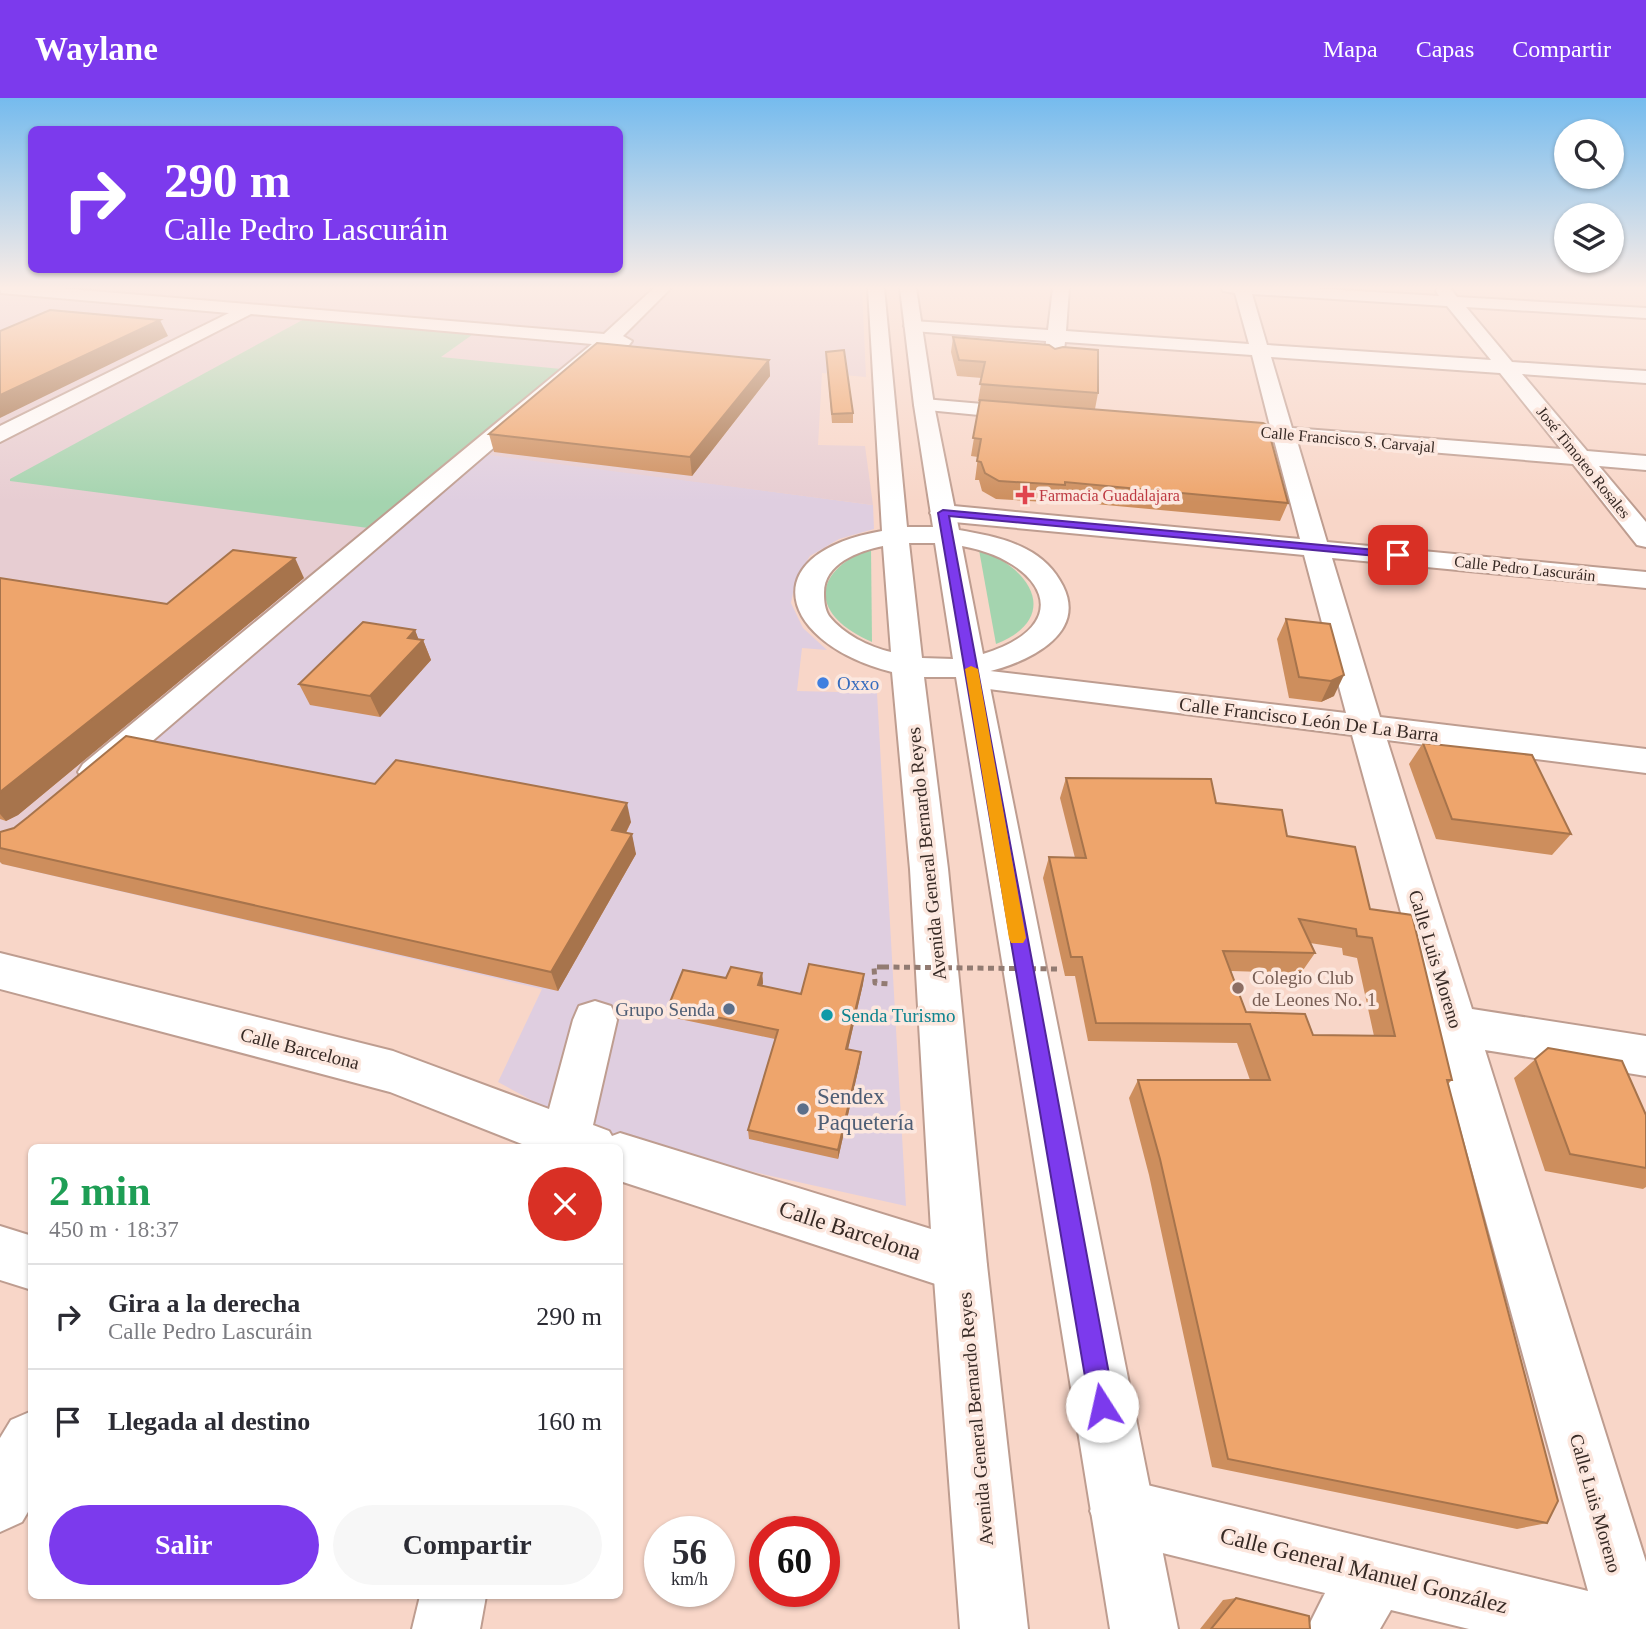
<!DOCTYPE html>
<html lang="es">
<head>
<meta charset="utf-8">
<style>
  :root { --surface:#fff; --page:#f7f7f7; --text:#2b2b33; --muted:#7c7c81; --line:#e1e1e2; --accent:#7c3aed }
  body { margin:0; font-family:Georgia,serif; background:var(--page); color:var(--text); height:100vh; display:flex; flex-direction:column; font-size:26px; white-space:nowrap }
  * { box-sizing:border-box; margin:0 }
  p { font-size:23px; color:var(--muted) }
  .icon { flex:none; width:38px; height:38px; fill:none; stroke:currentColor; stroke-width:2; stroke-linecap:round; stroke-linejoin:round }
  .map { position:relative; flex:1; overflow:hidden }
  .details { position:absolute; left:28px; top:1046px; width:595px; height:455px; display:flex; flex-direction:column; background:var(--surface); border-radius:10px; box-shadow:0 2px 5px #0004 }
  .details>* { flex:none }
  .hud { position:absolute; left:28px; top:28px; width:595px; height:147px; border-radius:10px; box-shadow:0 2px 5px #0004; background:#7c3aed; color:#fff; overflow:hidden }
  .buttons { position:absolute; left:1554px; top:21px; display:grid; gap:14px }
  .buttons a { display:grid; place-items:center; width:70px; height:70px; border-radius:50%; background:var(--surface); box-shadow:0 2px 5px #0004; font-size:35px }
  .speed { position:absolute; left:644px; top:1418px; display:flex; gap:14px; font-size:35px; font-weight:700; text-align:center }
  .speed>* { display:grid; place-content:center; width:91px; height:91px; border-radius:50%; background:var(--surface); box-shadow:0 2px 5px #0004; line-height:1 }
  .speed small { font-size:18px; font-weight:400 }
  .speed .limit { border:10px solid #d22; background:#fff; color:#111 }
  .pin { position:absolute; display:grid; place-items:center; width:60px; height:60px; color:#fff; margin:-30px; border-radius:14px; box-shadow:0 4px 10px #0006 }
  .me { position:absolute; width:77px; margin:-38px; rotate:350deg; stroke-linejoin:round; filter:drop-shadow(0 0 5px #0008) }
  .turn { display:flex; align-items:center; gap:24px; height:147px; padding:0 21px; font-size:32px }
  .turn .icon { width:91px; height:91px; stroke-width:2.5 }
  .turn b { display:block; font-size:49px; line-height:60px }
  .round { display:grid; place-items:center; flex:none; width:74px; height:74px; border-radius:37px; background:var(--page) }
  .headline { display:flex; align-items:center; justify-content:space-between; height:119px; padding:0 21px }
  h1 { font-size:42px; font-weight:600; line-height:52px; color:#1e9e55 }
  .cta { display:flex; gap:14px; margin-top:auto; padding:14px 21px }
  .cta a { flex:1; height:80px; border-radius:42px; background:var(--accent); color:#fff; font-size:28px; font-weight:600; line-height:80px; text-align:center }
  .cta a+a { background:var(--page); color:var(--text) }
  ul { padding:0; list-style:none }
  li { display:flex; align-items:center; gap:21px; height:105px; padding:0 21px; border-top:2px solid var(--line) }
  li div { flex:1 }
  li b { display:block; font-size:26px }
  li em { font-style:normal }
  header { display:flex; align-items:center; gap:42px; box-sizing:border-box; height:98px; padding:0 35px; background:var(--accent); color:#fff }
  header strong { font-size:33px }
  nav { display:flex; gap:38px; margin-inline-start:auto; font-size:24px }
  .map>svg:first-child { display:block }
</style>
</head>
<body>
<header>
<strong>Waylane</strong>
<nav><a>Mapa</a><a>Capas</a><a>Compartir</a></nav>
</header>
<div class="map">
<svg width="1646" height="1531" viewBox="0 0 1646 1531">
  <rect width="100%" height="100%" fill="#f8d6c8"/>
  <polygon fill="#dfcee0" points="482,355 873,407 874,431 839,441 810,458 796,480 791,505 803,530 827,552 802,550 797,593 877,595 906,1108 601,1040 498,984 542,891 2,766"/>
  <polygon fill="#e7cdd2" points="0,190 862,190 866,279 822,275 818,347 865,348 873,407 482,356 0,765"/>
  <g fill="#a4d4af">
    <polygon points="308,219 476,234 441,259 561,271 376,431 10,383 10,381"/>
    <path d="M871,450L872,544C812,518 808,476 871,450Z"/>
    <path d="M979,452C1031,469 1062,520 996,546Z"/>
  </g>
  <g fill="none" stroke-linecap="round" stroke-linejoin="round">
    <g stroke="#be9d90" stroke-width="4">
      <g id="minor">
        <polygon points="0,190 57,190 604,236 654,190 671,190 623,238 632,243 629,247 612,248 107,682 95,686 83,682 78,674 83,666 592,246 251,216 0,344 0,328 229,215 1,195"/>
        <path d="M1053,190H1069L1066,233L1249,246L1235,195L1223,193L1221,190H1309L1439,198L1436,193L1438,190H1450L1457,199L1646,210V220L1466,209L1512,264L1646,273V285L1522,276L1587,353L1646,358V372L1599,368L1646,424V449L1637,447L1573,366L1297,343L1327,444L1646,474V490L1332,460L1380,619L1646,651V675L1387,642L1472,911L1646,938V978L1485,952L1646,1464V1531H1469L1391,1512L1380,1531H1307L1325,1495L1122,1445L1100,1435L1090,1413L1100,1391L1122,1381L1588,1493L1352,637L973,589L962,587L957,580L962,573L973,571L1346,615L1304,457L943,423L934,420L930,415L934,410L943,407L1300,441L1274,342L1253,339L1250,334L1253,329L1270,328L1252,257L1065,244L1063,259L1054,265L1045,259L1046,243L913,233L904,228L913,223L1048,232ZM1252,196L1447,208L1491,262L1267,247ZM1271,259L1500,275L1561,351L1292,330Z"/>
        <polygon points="924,301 1030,310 1037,312 1041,316 1037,320 1030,322 917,311 914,307 917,303"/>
        <polygon points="0,855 393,953 549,1011 573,922 579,908 595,903 611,908 617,922 593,1027 609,1033 612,1038 620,1035 960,1140 979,1148 987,1167 979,1186 960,1194 620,1083 620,1050 532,1050 390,994 0,891"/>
        <polygon points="0,1128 32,1138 32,1192 0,1182"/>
        <polygon points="32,1313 32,1407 22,1424 0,1434 0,1340 11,1322"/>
        <polygon points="420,1498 486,1498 480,1531 412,1531"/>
      </g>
    </g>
    <g stroke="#be9d90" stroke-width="4">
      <path id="major" d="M868,190H884L907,429H933L914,307L900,190H916L934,307L959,432C981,436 1005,440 1026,451C1042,459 1055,472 1063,488C1088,538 1024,565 987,574L1178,1531H1110L956,579H924L948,771L987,1167L1028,1531H960L933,1167L910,771L892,574C781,546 750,456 882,433ZM909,445H935L953,561L922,560ZM883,448L891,554C869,549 843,536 829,518C825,512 824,503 824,496C823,466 858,453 883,448ZM962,448C1041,462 1081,526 983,556Z"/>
    </g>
    <polyline stroke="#927b72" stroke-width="5" stroke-dasharray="6 4.5" stroke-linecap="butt" points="883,869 874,869 875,885 890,886"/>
    <use href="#minor" fill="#fff" fill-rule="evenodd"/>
    <use href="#major" fill="#fff" fill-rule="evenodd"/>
    <polyline stroke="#927b72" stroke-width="5" stroke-dasharray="6 4.5" stroke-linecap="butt" points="883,869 1058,871"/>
  </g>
  <g fill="#cd8e5d" fill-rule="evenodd">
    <polygon points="953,239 1098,295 1095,311 1288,405 1280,423 1062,403 1062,405 996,401 982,393 979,382 975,382 978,359 971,358 980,303 978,303 982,280 957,278 951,254"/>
    <polygon points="826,254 853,315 853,325 832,325"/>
    <polygon points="769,262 770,278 692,378 494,354 489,336"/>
    <polygon points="0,480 167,506 304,480 18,717 6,723 0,721"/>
    <polygon points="1286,521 1330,526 1334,598 1321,604 1289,600 1277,541"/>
    <polygon points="415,532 418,541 423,542 431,562 380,619 310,607 299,586"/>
    <polygon points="1423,645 1571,736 1552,757 1436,741 1409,666"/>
    <path d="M1066,680L1216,705L1287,738L1370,811L1452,982L1448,986L1547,1425L1517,1431L1212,1369L1149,1077L1129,1000L1138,982H1250L1237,945L1088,943L1075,878H1065L1043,780L1049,759L1075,760L1060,700ZM1310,845L1342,850L1343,857L1357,860L1374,938L1313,937L1246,914L1231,873L1301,875L1315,855Z"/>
    <polygon points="375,686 631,724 626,735 636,756 558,893 2,766 0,764 0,734"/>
    <polygon points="762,875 763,885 762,888 801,896 864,876 863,886 848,951 861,954 860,964 838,1061 749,1041 748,1032 775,941 670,919 668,909 726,880"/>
    <polygon points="1548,950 1646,1017 1646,1089 1643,1091 1545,1073 1514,980"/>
    <polygon points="1236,1500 1310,1531 1200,1531 1223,1502"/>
  </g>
  <g fill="#a7744c">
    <polygon points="160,222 168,238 0,320 0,297"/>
    <polygon points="769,262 770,278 692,378 690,359"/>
    <polygon points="295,460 304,480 18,717 6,723 0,716 0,694"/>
    <polygon points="415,532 420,545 423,542 431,562 380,619 370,598 408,540"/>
    <polygon points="1344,577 1334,598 1321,604 1331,583"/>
    <polygon points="627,705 631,724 617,752 612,732"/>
    <polygon points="632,736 636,756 558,893 551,874"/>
    <polygon points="762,875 763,885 759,897 758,887"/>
    <polygon points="864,876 863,886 846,960 846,951"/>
    <polygon points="861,954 860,964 838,1061 838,1052"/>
  </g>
  <g fill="#eea56c" stroke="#a7744c" stroke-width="2" fill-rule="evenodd">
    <polygon points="50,212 160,222 0,297 0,233"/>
    <polygon points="953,239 1049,247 1055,251 1063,249 1098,252 1098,295 980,286 985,264 959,262"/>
    <polygon points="597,245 769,262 690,359 489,336"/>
    <polygon points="844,252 853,315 832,316 826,254"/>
    <polygon points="980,302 1263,325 1267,327 1288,405 1065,384 1065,387 999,383 985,375 981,364 977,363 981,341 973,340"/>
    <polygon points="233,452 295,460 0,694 0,480 167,506"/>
    <polygon points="1286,521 1330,526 1344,577 1331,583 1299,579"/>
    <polygon points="363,524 415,532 408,540 423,542 370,598 299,586"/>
    <polygon points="126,638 375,686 396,662 627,705 612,732 632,736 551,874 0,750 0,734 14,730 28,719"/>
    <polygon points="1423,645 1532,657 1571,736 1452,721"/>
    <path d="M1066,680L1211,681L1216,705L1282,712L1287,738L1355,749L1370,811L1412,817L1452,982H1447L1558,1403L1547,1425L1228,1361L1160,1061L1138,982H1270L1250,926L1096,925L1082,859H1071L1049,759L1086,760ZM1299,821L1356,831L1357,838L1372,840L1395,938L1313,937L1305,916L1246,914L1223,853L1315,855Z"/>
    <polygon points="809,866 864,876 846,951 861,954 838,1052 748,1032 778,932 668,909 683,872 726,880 731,869 762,875 758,887 801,896"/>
    <polygon points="1548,950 1622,963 1646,1017 1646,1070 1570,1056 1535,961"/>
    <polygon points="1236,1500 1309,1518 1310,1531 1211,1531"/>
  </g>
  <linearGradient id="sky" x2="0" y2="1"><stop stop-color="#75bbee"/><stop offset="0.47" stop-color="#fcede6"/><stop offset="1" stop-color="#fcede6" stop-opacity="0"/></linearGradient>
  <rect width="1646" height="404" fill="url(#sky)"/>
  <polygon fill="#7c3aed" stroke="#51269a" stroke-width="2" points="943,412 1398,454 1403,457 1398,460 949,418 1115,1308 1111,1316 1102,1320 1094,1316 1090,1308 938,415"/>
  <polygon fill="#f59e0b" points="971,568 978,571 1026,840 1023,845 1011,845 1009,840 965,571"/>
  <path fill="#e0444e" stroke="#fce7de" stroke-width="2.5" d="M1021.5 386.5h7v7h7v7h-7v7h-7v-7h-7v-7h7z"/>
  <circle fill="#3f7fe0" stroke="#fce7de" stroke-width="2.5" cx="823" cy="585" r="7"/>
  <circle fill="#8d6e63" stroke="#fce7de" stroke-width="2.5" cx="1238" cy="890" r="7"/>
  <g fill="#5c6f8a" stroke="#fce7de" stroke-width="2.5">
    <circle cx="729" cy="911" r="7"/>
    <circle cx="803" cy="1011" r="7"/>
  </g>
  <circle fill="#0f9aa8" stroke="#fce7de" stroke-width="2.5" cx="827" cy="917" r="7"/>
  <g text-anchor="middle" stroke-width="7" stroke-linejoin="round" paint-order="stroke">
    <g font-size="16" fill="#372a25" stroke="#fce7de">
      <text transform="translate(1348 341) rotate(5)" y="6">Calle Francisco S. Carvajal</text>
      <text transform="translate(1584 364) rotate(51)" y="6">José Timoteo Rosales</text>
      <text transform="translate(1525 470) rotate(6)" y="6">Calle Pedro Lascuráin</text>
    </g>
    <g font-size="16" fill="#be3a42" stroke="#fce7de" text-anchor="start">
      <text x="1039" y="403">Farmacia Guadalajara</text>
    </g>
    <g font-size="19" fill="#366cbe" stroke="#fce7de" text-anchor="start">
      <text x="837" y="592">Oxxo</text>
    </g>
    <g font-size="19" fill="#372a25" stroke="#fce7de">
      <text transform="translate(1309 621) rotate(7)" y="7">Calle Francisco León De La Barra</text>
      <text transform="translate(926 756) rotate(-96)" y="7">Avenida General Bernardo Reyes</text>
      <text transform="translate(1436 861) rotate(73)" y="7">Calle Luis Moreno</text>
      <text transform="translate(300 950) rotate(14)" y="7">Calle Barcelona</text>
      <text transform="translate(975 1321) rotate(-95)" y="7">Avenida General Bernardo Reyes</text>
      <text transform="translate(1596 1405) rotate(74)" y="7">Calle Luis Moreno</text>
    </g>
    <g font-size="19" fill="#785e54" stroke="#fce7de" text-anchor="start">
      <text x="1252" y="886">Colegio Club<tspan x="1252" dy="22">de Leones No. 1</tspan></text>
    </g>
    <g font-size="19" fill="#4e5e75" stroke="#fce7de" text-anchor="end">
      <text x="715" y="918">Grupo Senda</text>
    </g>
    <g font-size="19" fill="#0d838f" stroke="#fce7de" text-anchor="start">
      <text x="841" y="924">Senda Turismo</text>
    </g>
    <g font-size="23" fill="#4e5e75" stroke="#fce7de" text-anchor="start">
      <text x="817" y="1006">Sendex<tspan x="817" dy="26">Paquetería</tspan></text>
    </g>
    <g font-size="23" fill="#372a25" stroke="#fce7de">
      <text transform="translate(850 1132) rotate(18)" y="8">Calle Barcelona</text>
      <text transform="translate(1364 1472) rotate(14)" y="8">Calle General Manuel González</text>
    </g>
  </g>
</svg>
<div class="buttons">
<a><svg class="icon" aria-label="search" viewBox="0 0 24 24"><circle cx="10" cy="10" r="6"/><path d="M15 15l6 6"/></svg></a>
<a><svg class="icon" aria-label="layers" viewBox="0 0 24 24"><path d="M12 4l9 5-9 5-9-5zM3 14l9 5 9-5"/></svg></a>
</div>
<div class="speed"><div>56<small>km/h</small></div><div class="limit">60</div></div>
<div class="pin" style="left:1398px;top:457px;background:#d93025"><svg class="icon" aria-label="arrive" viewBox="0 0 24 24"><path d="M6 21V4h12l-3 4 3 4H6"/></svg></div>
<svg class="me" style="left:1102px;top:1308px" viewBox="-20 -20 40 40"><circle r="19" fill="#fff"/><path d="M0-13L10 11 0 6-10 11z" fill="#7c3aed"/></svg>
<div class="hud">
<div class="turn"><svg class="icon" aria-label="right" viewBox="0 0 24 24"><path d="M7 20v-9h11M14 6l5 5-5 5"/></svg><div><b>290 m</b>Calle Pedro Lascuráin</div></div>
</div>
<section class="details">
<div class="headline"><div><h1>2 min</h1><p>450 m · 18:37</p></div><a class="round" style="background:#d93025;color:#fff"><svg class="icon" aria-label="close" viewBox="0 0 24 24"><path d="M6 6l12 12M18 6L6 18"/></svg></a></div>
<ul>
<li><svg class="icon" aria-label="right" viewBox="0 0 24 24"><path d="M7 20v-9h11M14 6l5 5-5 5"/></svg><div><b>Gira a la derecha</b><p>Calle Pedro Lascuráin</p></div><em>290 m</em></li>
<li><svg class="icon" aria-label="arrive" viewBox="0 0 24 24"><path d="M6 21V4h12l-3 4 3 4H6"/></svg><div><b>Llegada al destino</b></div><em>160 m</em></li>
</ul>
<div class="cta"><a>Salir</a><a>Compartir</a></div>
</section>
</div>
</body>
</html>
